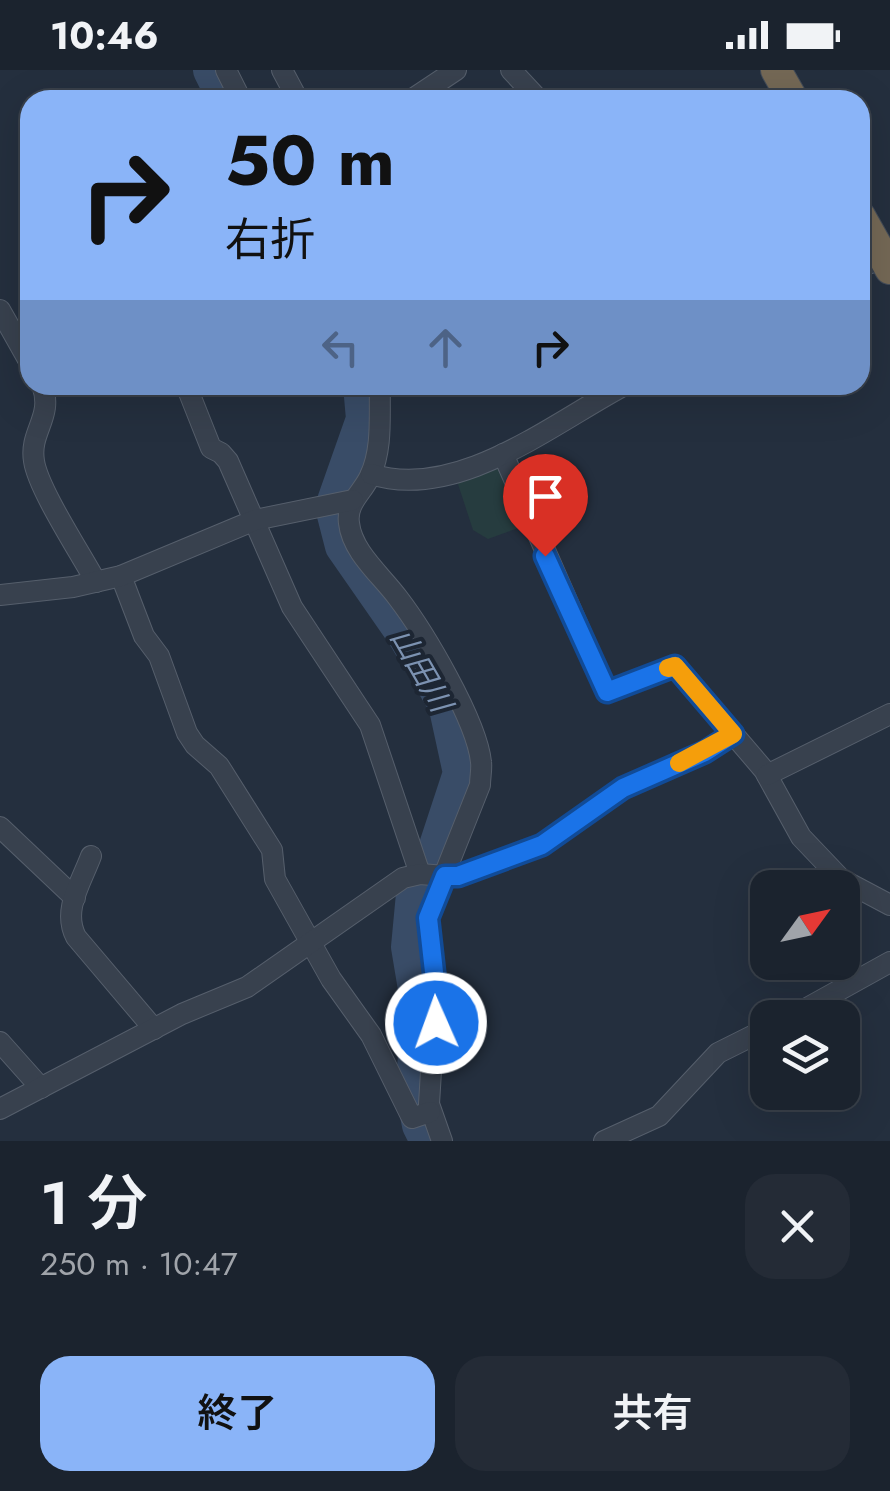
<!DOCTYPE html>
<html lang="ja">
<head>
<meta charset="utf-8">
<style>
  :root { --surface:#1b232e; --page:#242b36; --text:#f1f3f6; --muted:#a0a4aa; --line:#39404a; --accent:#8ab4f8 }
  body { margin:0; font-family:Jost,"Noto Sans JP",sans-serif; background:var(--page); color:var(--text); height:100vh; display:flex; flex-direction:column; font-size:38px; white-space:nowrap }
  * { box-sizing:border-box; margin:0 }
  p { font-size:32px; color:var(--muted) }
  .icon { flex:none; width:55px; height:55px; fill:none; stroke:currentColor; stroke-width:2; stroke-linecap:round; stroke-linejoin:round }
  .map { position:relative; height:1071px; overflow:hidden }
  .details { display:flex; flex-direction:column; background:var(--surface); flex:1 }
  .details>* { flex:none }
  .banner { position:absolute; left:20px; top:20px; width:850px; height:305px; border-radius:30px; box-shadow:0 10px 40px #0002,0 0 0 2px var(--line); background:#8ab4f8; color:#111; overflow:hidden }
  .needle { width:65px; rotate:57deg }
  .buttons { position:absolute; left:750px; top:800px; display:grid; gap:20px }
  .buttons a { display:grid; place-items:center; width:110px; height:110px; border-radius:20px; background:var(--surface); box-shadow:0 10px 40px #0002,0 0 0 2px var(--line); font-size:50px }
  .pin { position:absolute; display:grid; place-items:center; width:85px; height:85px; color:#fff; margin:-102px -42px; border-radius:50% 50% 50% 0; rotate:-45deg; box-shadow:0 0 10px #0007 }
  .pin .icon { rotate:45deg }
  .me { position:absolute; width:110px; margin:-55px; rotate:358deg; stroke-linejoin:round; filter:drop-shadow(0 0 8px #0008) }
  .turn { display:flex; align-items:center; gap:35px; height:210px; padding:0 40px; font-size:45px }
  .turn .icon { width:130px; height:130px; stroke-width:2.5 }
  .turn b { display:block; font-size:70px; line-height:85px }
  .lanes { display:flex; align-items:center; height:95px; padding:0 40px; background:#0003; justify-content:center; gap:50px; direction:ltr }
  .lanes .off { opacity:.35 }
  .round { display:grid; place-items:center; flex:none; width:105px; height:105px; border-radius:30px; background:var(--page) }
  .overview { display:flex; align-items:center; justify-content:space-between; height:170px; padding:0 40px }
  h1 { font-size:60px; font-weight:600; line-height:75px }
  .primary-button { display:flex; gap:20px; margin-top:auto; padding:20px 40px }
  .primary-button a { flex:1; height:115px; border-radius:30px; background:var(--accent); color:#111; font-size:40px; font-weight:600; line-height:115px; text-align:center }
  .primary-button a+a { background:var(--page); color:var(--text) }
  .status { display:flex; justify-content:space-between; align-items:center; height:70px; padding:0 50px; background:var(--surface); direction:ltr }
  .status svg { height:28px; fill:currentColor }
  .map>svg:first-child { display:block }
</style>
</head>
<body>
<div class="status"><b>10:46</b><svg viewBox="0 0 49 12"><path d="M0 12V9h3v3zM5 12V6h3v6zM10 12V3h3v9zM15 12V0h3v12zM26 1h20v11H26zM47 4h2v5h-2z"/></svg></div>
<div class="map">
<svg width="890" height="1071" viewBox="0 0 890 1071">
  <rect width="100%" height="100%" fill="#242f3e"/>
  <polygon fill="#263c3f" points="505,397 526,455 488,469 473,460 457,411"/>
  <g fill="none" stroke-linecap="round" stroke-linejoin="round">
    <g stroke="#394c67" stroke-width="38">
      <polyline points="212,0 227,30"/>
      <polyline points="362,315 365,349 334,437 344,476 408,568 447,634 462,703 435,785 415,824 410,877 421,943 414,1020 421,1055 429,1071"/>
    </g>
    <g stroke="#565f6c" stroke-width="22">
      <g id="minor">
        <polyline points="226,0 241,30"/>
        <polyline points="282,0 298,30"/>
        <polyline points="511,0 539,30"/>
        <polyline points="411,30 456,0"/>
        <polyline points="860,197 884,188"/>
        <polyline points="0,240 30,293"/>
        <path d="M42,315C54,347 29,361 34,391C38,419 81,484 96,512"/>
        <polyline points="186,315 211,378 221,383 228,391 292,537 370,655 420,804"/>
        <path d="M380,315C379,345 383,378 370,406C363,422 346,433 349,453C352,482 381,505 398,528C424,562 477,651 481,692C482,699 480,707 480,715L427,848L436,920L429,1034L442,1071"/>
        <polyline points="503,384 607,622 675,596 764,700 801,767 841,809 890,835"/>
        <path d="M371,404C457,432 553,353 625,315"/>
        <polyline points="121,506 144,566 159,586 187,663 195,675 219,696 272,780 275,809 331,909 371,965 412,1048 430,1042"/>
        <polyline points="0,525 73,517 121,506 255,450 353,430"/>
        <polyline points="767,705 890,644"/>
        <polyline points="0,757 75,828"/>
        <path d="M91,786C81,813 62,840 76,867L154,959"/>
        <polyline points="789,948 890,892"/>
        <polyline points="0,972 41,1018"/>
        <polyline points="0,1039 182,944 247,917 403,808 420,804 458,807 542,775 623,718 705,682 733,664"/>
        <polyline points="604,1071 659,1046 718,983 768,958"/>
      </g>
    </g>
    <g stroke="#434c59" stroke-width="32">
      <g id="highway">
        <polyline points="776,0 793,30"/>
        <polyline points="860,146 890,199"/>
      </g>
    </g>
    <use href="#minor" stroke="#38414e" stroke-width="20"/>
    <use href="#highway" stroke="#746855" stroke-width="30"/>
  </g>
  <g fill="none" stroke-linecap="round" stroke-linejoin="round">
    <g stroke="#114b97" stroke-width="25">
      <polyline id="route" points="436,953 436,920 428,848 445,806 458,806 542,775 623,718 705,682 733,664 675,596 607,622 545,486"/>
    </g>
    <use href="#route" stroke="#1a73e8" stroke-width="18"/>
    <polyline stroke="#f59e0b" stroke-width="18" points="668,598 675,596 733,664 679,693"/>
  </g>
  <g text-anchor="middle" stroke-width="8" stroke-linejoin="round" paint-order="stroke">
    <g font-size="30" font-style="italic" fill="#7c92b1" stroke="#1d2633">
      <text transform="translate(421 600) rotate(60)" y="10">山田川</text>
    </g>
  </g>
</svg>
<div class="buttons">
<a><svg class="needle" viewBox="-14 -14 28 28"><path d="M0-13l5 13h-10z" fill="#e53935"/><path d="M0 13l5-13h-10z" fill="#a0a4aa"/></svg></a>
<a><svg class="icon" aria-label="layers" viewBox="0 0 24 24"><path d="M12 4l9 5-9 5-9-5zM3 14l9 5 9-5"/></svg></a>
</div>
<div class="pin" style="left:545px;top:486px;background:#d93025"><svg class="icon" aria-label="arrive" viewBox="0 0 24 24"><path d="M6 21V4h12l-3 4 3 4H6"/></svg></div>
<svg class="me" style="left:436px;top:953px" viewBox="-20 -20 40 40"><circle r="17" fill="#1a73e8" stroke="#fff" stroke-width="3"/><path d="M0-11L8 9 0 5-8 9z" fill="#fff"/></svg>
<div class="banner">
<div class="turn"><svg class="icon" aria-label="right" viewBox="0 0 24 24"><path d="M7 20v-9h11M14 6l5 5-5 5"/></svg><div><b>50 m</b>右折</div></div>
<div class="lanes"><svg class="icon off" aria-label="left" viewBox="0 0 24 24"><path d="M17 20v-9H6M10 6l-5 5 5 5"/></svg><svg class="icon off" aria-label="ahead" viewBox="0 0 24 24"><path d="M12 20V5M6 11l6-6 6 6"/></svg><svg class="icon" aria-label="right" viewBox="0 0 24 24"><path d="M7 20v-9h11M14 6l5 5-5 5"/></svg></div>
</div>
</div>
<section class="details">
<div class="overview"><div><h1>1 分</h1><p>250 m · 10:47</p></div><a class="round"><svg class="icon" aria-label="close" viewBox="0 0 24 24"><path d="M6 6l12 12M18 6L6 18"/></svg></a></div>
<div class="primary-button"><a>終了</a><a>共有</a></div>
</section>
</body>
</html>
